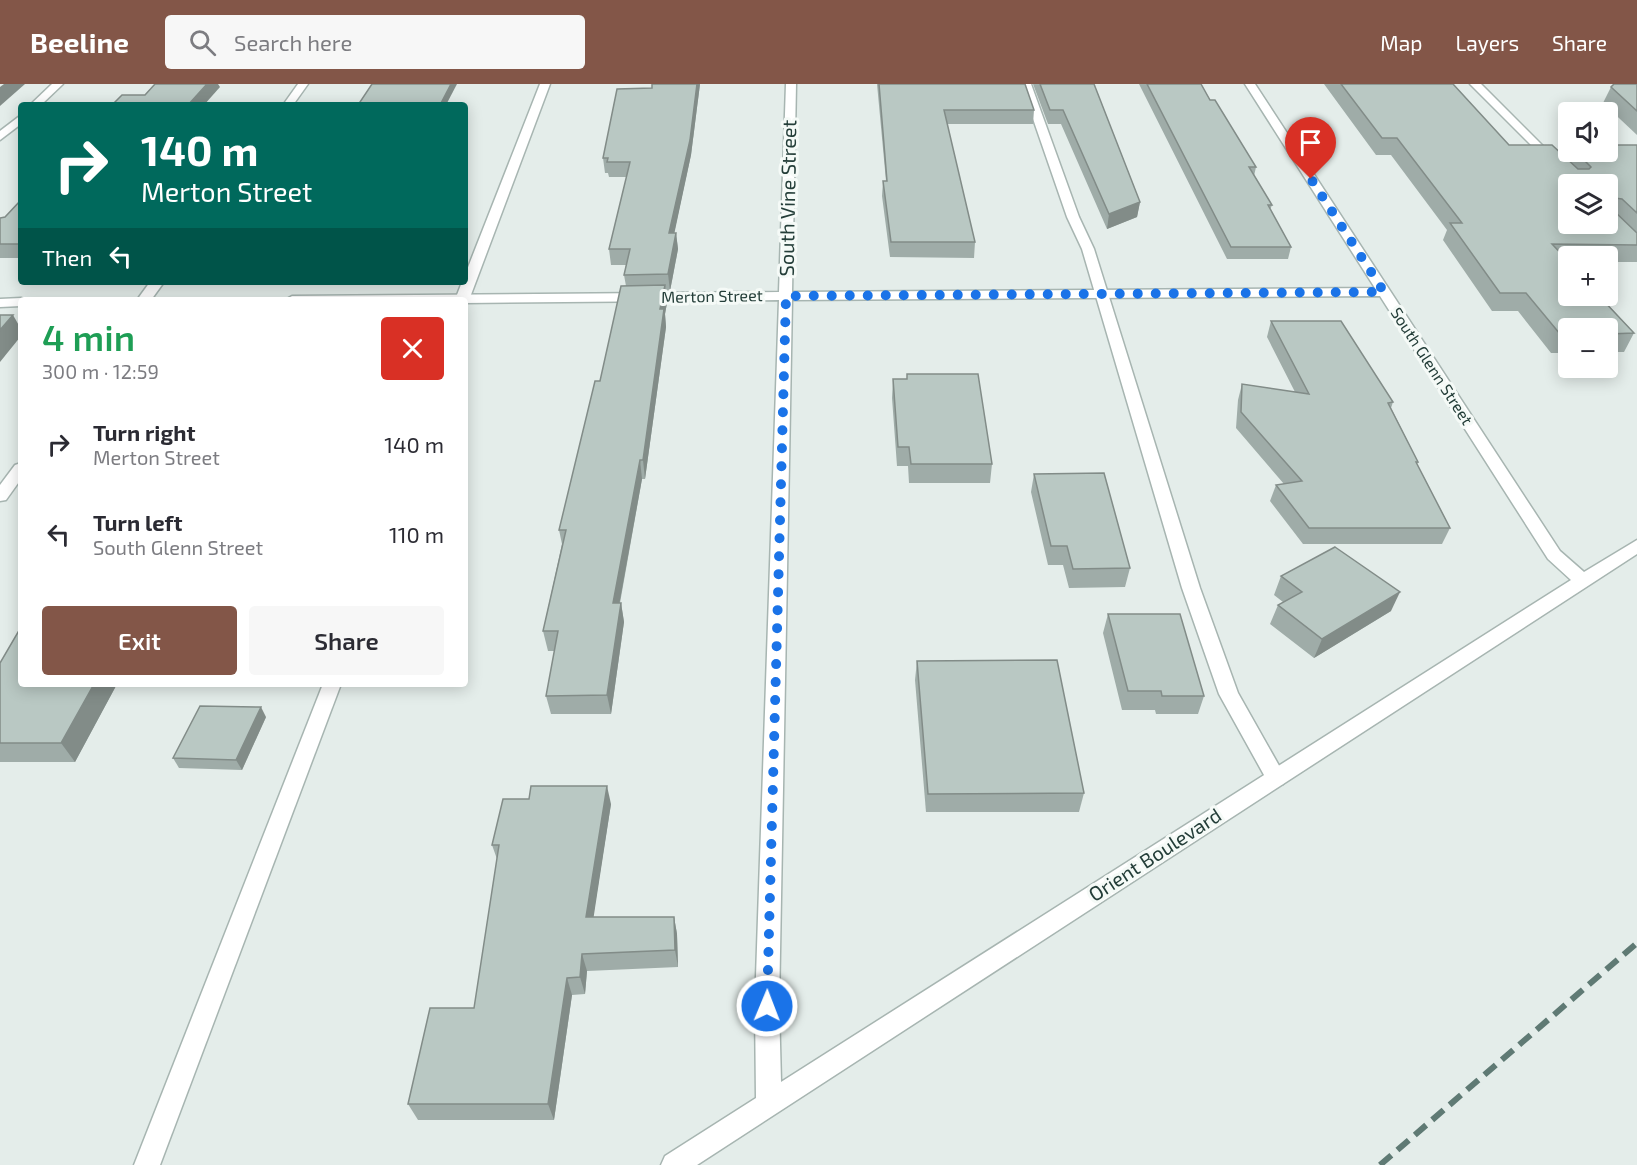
<!DOCTYPE html>
<html lang="en">
<head>
<meta charset="utf-8">
<style>
  :root { --surface:#fff; --page:#f7f7f7; --text:#2b2b33; --muted:#7c7c81; --accent:#835648 }
  body { margin:0; font-family:"Exo 2",sans-serif; background:var(--page); color:var(--text); height:100vh; display:flex; flex-direction:column; font-size:22px; white-space:nowrap }
  * { box-sizing:border-box; margin:0 }
  p { font-size:20px; color:var(--muted) }
  .icon { flex:none; width:33px; height:33px; fill:none; stroke:currentColor; stroke-width:2; stroke-linecap:round; stroke-linejoin:round }
  .map { position:relative; flex:1; overflow:hidden }
  .drawer { position:absolute; left:18px; top:213px; width:450px; height:390px; display:flex; flex-direction:column; background:var(--surface); border-radius:6px; box-shadow:0 3px 15px #0003 }
  .drawer>* { flex:none }
  .banner { position:absolute; left:18px; top:18px; width:450px; height:183px; border-radius:6px; box-shadow:0 3px 15px #0003; background:#00695c; color:#fff; overflow:hidden }
  .buttons { position:absolute; left:1558px; top:18px; display:grid; gap:12px }
  .buttons a { display:grid; place-items:center; width:60px; height:60px; border-radius:6px; background:var(--surface); box-shadow:0 3px 15px #0003; font-size:30px }
  .pin { position:absolute; display:grid; place-items:center; width:51px; height:51px; color:#fff; margin:-62px -26px; border-radius:50% 50% 50% 0; rotate:-45deg; box-shadow:0 0 6px #0007 }
  .pin .icon { rotate:45deg }
  .me { position:absolute; width:66px; margin:-33px; rotate:1deg; stroke-linejoin:round; filter:drop-shadow(0 0 4px #0008) }
  .turn { display:flex; align-items:center; gap:21px; height:126px; padding:0 24px; font-size:27px }
  .turn .icon { width:78px; height:78px; stroke-width:2.5 }
  .turn b { display:block; font-size:42px; line-height:51px }
  .then { display:flex; align-items:center; height:57px; padding:0 24px; background:#0003; gap:12px; font-size:22px }
  .round { display:grid; place-items:center; flex:none; width:63px; height:63px; border-radius:6px; background:var(--page) }
  .head { display:flex; align-items:center; justify-content:space-between; height:102px; padding:0 24px }
  h1 { font-size:36px; font-weight:600; line-height:45px; color:#1e9e55 }
  .primary-button { display:flex; gap:12px; margin-top:auto; padding:12px 24px }
  .primary-button a { flex:1; height:69px; border-radius:6px; background:var(--accent); color:#fff; font-size:24px; font-weight:600; line-height:69px; text-align:center }
  .primary-button a+a { background:var(--page); color:var(--text) }
  ul { padding:0; list-style:none }
  li { display:flex; align-items:center; gap:18px; height:90px; padding:0 24px }
  li div { flex:1 }
  li b { display:block; font-size:22px }
  li em { font-style:normal }
  header { display:flex; align-items:center; gap:36px; box-sizing:border-box; height:84px; padding:0 30px; background:var(--accent); color:#fff }
  header strong { font-size:28px }
  nav { display:flex; gap:33px; margin-inline-start:auto; font-size:21px }
  .search { width:420px; height:54px; background:var(--page); display:flex; align-items:center; gap:15px; box-sizing:border-box; padding:0 21px; border-radius:6px; color:var(--muted); font-size:22px }
  .map>svg:first-child { display:block }
</style>
</head>
<body>
<header>
<strong>Beeline</strong>
<div class="search"><svg class="icon" aria-label="search" viewBox="0 0 24 24"><circle cx="10" cy="10" r="6"/><path d="M15 15l6 6"/></svg>Search here</div>
<nav><a>Map</a><a>Layers</a><a>Share</a></nav>
</header>
<div class="map">
<svg width="1637" height="1081" viewBox="0 0 1637 1081">
  <rect width="100%" height="100%" fill="#e4edea"/>
  <g fill="none" stroke-linecap="round" stroke-linejoin="round">
    <g stroke="#a7b5b1" stroke-width="3">
      <g id="service">
        <polygon points="52,0 63,0 41,21 30,21"/>
        <polygon points="540,0 550,0 469,216 465,219 465,216 455,216 462,198 465,198 465,191"/>
        <polygon points="1021,0 1031,0 1079,133 1094,165 1200,504 1238,609 1286,694 1283,700 1276,702 1269,700 1219,610 1182,504 1082,165 1067,133"/>
        <polygon points="1470,0 1481,0 1581,100 1570,100"/>
        <polygon points="21,31 21,40 0,56 0,47"/>
        <polygon points="323,600 341,600 160,1081 134,1081"/>
      </g>
    </g>
    <g stroke="#a7b5b1" stroke-width="3">
      <g id="minor">
        <polygon points="298,0 308,0 293,21 283,21"/>
        <path d="M786,0H796L792,208L1375,204L1245,0H1255L1560,467L1584,488L1637,456V470L697,1081H661L665,1072L756,1014L755,922L779,216L465,219V216H285L292,212L779,208ZM1380,212L1548,475L1571,496L781,998L779,922L792,216Z"/>
        <polygon points="150,198 164,198 151,216 137,216"/>
        <polygon points="21,214 26,216 21,216 21,222 0,223 0,215"/>
        <polygon points="21,379 21,395 6,416 0,417 0,401 15,381"/>
      </g>
    </g>
    <use href="#service" fill="#fff" fill-rule="evenodd"/>
    <use href="#minor" fill="#fff" fill-rule="evenodd"/>
    <polyline stroke="#5f7a74" stroke-width="6" stroke-dasharray="15 8" stroke-linecap="butt" points="1380,1081 1637,859"/>
  </g>
  <g fill="#9faca8">
    <polygon points="652,0 700,0 691,71 674,149 676,149 678,165 670,207 666,207 667,219 665,230 666,243 645,395 642,395 620,519 621,519 624,538 611,630 551,630 546,612 555,567 548,567 543,547 562,460 559,446 626,202 624,191 626,181 611,181 609,165 627,93 609,93 608,89 605,89 603,74 652,4"/>
    <polygon points="877,0 1025,0 1034,26 1033,40 947,40 975,158 974,174 890,173 882,112 883,97 886,97"/>
    <polygon points="1033,0 1094,0 1140,118 1137,133 1107,145 1061,40 1048,40"/>
    <polygon points="1139,0 1201,0 1210,16 1256,83 1254,92 1272,121 1270,126 1291,163 1288,175 1227,175"/>
    <polygon points="1324,0 1453,0 1509,61 1564,72 1569,62 1569,68 1608,68 1637,61 1637,178 1608,178 1608,172 1569,172 1569,178 1634,249 1624,268 1608,268 1608,244 1569,244 1569,269 1551,269 1518,227 1492,227 1443,156 1447,146 1391,71 1376,71"/>
    <polygon points="1637,0 1637,51 1603,19 1611,3"/>
    <polygon points="21,116 21,174 0,174 0,134 5,133"/>
    <polygon points="1271,237 1393,318 1391,324 1418,378 1417,380 1450,444 1442,460 1303,460 1270,417 1276,401 1284,400 1236,344 1238,316 1242,300 1295,308 1267,253"/>
    <polygon points="907,290 992,380 990,399 909,399 908,382 897,382 892,314 893,295 907,295"/>
    <polygon points="1034,390 1130,484 1125,503 1069,504 1063,481 1048,481 1031,408"/>
    <polygon points="1281,492 1391,527 1314,574 1270,540 1278,521 1283,518 1274,511"/>
    <polygon points="1108,530 1204,612 1198,630 1156,630 1155,626 1122,626 1103,549"/>
    <polygon points="917,577 1084,709 1079,728 926,728 915,596"/>
    <polygon points="0,579 21,600 117,600 75,678 0,678"/>
    <polygon points="266,633 242,686 179,684 173,674"/>
    <polygon points="611,720 593,833 674,833 677,850 678,883 587,887 585,910 572,911 554,1036 418,1036 408,1020 474,924 497,775 492,761"/>
  </g>
  <g fill="#828c88">
    <polygon points="4,0 25,0 0,22 0,3"/>
    <polygon points="207,0 218,0 220,3 204,21 188,21"/>
    <polygon points="451,0 457,0 446,21 440,21"/>
    <polygon points="697,0 700,0 691,71 671,165 669,149"/>
    <polygon points="1140,118 1137,133 1107,145 1109,130"/>
    <polygon points="676,149 678,165 670,207 668,190"/>
    <polygon points="665,201 667,219 665,230 666,243 645,395 643,376 660,225"/>
    <polygon points="13,231 21,245 21,252 0,278 0,246"/>
    <polygon points="640,376 642,395 616,538 613,519"/>
    <polygon points="1400,508 1391,527 1314,574 1322,555"/>
    <polygon points="621,519 624,538 611,630 607,611"/>
    <polygon points="94,600 117,600 75,678 61,659"/>
    <polygon points="261,623 266,633 242,686 236,676"/>
    <polygon points="607,702 611,720 591,850 586,833"/>
    <polygon points="674,833 677,850 678,883 675,866"/>
    <polygon points="582,870 587,887 585,910 580,893"/>
    <polygon points="567,894 572,911 554,1036 548,1020"/>
  </g>
  <g fill="#b9c8c3" stroke="#828c88" stroke-width="1.5" fill-rule="evenodd">
    <polygon points="155,0 207,0 188,21 112,21 122,11 145,11"/>
    <polygon points="372,0 451,0 440,21 358,21"/>
    <polygon points="652,0 697,0 690,56 669,149 676,149 668,190 624,191 630,165 609,165 630,78 607,78 608,74 603,74 617,5 652,4"/>
    <polygon points="879,0 1025,0 1034,26 944,26 975,158 891,158 883,97 887,97"/>
    <polygon points="1040,0 1094,0 1140,118 1109,130 1063,26 1050,26"/>
    <polygon points="1147,0 1201,0 1210,16 1215,16 1256,83 1249,83 1272,121 1268,121 1291,163 1231,163"/>
    <path d="M1341,0H1453L1509,61H1552L1578,85H1589L1591,83L1576,68H1608V61H1637V129L1622,115L1615,114L1611,124L1637,149V161L1552,160L1569,178V212H1599L1634,249L1608,250V244H1569V250H1560L1526,209H1500L1450,139H1462L1397,54H1382ZM1569,100H1608V140H1569Z"/>
    <polygon points="1614,0 1637,0 1637,27 1611,3"/>
    <polygon points="21,116 21,160 0,160 0,134 5,133"/>
    <polygon points="665,201 660,225 664,225 643,376 640,376 613,519 621,519 607,611 546,612 558,547 543,547 566,446 559,446 595,297 600,297 621,202"/>
    <polygon points="0,231 13,231 0,246"/>
    <polygon points="1271,237 1341,237 1393,318 1388,319 1418,378 1416,378 1450,444 1309,444 1276,401 1302,397 1241,328 1242,300 1309,310"/>
    <polygon points="907,290 978,290 992,380 911,380 909,363 898,363 893,295 907,295"/>
    <polygon points="1104,389 1130,484 1073,485 1067,462 1051,462 1034,390"/>
    <polygon points="1335,463 1400,508 1322,555 1278,521 1302,508 1281,492"/>
    <polygon points="1108,530 1180,530 1204,612 1162,612 1161,607 1128,607"/>
    <polygon points="21,543 21,600 94,600 61,659 0,659 0,579"/>
    <polygon points="1057,576 1084,709 928,710 917,577"/>
    <polygon points="200,622 261,623 236,676 173,674"/>
    <polygon points="531,702 607,702 586,833 674,833 675,866 582,870 580,893 567,894 548,1020 408,1020 430,924 474,924 499,761 492,761 503,715 529,715"/>
  </g>
  <g fill="none" stroke-linecap="round" stroke-linejoin="round">
    <polyline stroke="#1a73e8" stroke-width="10" stroke-dasharray="0 18" points="767,922 786,212 1384,208 1311,95"/>
  </g>
  <g text-anchor="middle" stroke-width="6" stroke-linejoin="round" paint-order="stroke">
    <g font-size="16" fill="#243e39" stroke="#f5faf7">
      <text transform="translate(712 212) rotate(-1)" y="6">Merton Street</text>
      <text transform="translate(1432 282) rotate(57)" y="6">South Glenn Street</text>
    </g>
    <g font-size="20" fill="#243e39" stroke="#f5faf7">
      <text transform="translate(788 114) rotate(-89)" y="7">South Vine Street</text>
      <text transform="translate(1155 771) rotate(-33)" y="7">Orient Boulevard</text>
    </g>
  </g>
</svg>
<div class="buttons">
<a><svg class="icon" aria-label="sound" viewBox="0 0 24 24"><path d="M4 9h4l5-4v14l-5-4H4zM17 9q2 3 0 6"/></svg></a>
<a><svg class="icon" aria-label="layers" viewBox="0 0 24 24"><path d="M12 4l9 5-9 5-9-5zM3 14l9 5 9-5"/></svg></a>
<a>+</a>
<a>−</a>
</div>
<div class="pin" style="left:1311px;top:95px;background:#d93025"><svg class="icon" aria-label="arrive" viewBox="0 0 24 24"><path d="M6 21V4h12l-3 4 3 4H6"/></svg></div>
<svg class="me" style="left:767px;top:922px" viewBox="-20 -20 40 40"><circle r="17" fill="#1a73e8" stroke="#fff" stroke-width="3"/><path d="M0-11L8 9 0 5-8 9z" fill="#fff"/></svg>
<div class="banner">
<div class="turn"><svg class="icon" aria-label="right" viewBox="0 0 24 24"><path d="M7 20v-9h11M14 6l5 5-5 5"/></svg><div><b>140 m</b>Merton Street</div></div>
<div class="then">Then<svg class="icon" aria-label="left" viewBox="0 0 24 24"><path d="M17 20v-9H6M10 6l-5 5 5 5"/></svg></div>
</div>
<section class="drawer">
<div class="head"><div><h1>4 min</h1><p>300 m · 12:59</p></div><a class="round" style="background:#d93025;color:#fff"><svg class="icon" aria-label="close" viewBox="0 0 24 24"><path d="M6 6l12 12M18 6L6 18"/></svg></a></div>
<ul>
<li><svg class="icon" aria-label="right" viewBox="0 0 24 24"><path d="M7 20v-9h11M14 6l5 5-5 5"/></svg><div><b>Turn right</b><p>Merton Street</p></div><em>140 m</em></li>
<li><svg class="icon" aria-label="left" viewBox="0 0 24 24"><path d="M17 20v-9H6M10 6l-5 5 5 5"/></svg><div><b>Turn left</b><p>South Glenn Street</p></div><em>110 m</em></li>
</ul>
<div class="primary-button"><a>Exit</a><a>Share</a></div>
</section>
</div>
</body>
</html>
